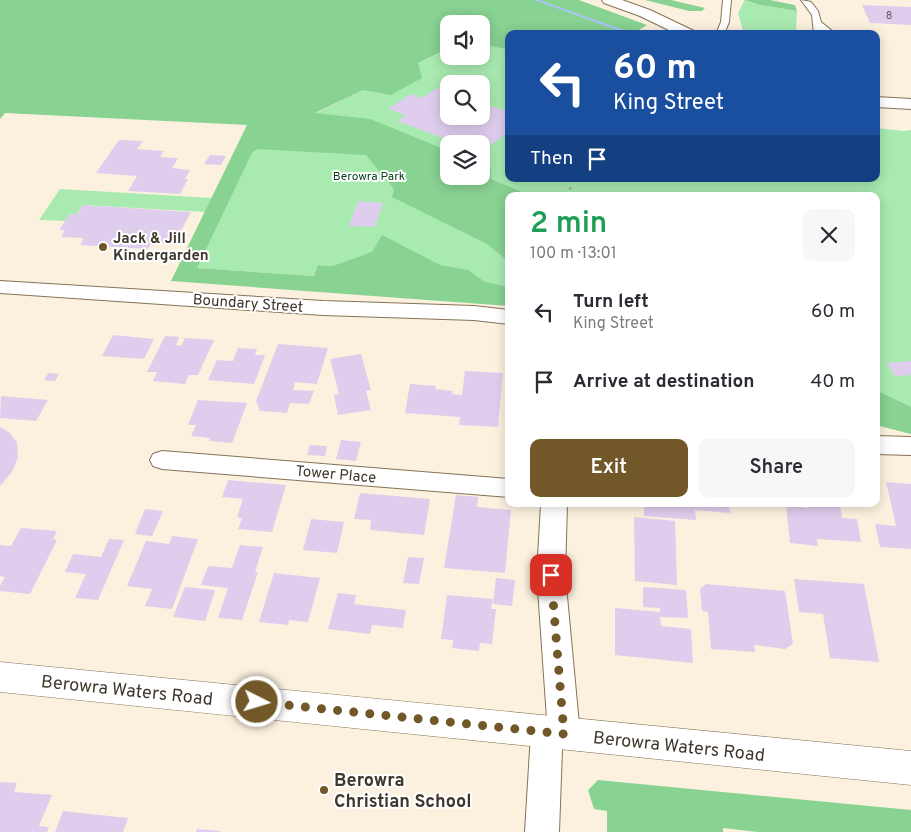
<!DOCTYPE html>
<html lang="en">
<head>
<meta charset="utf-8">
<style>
  :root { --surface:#fff; --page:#f7f7f7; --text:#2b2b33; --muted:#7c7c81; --accent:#725829 }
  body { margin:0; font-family:Overpass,sans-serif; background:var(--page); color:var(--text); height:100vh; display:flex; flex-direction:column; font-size:19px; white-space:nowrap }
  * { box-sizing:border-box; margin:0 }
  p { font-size:16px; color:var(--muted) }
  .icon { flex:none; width:28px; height:28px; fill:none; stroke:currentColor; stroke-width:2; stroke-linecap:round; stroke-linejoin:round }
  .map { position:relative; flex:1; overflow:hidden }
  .drawer { position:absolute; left:505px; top:192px; width:375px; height:315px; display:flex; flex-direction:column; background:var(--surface); border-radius:10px; box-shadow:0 2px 12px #0003 }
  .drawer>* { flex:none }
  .hud { position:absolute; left:505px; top:30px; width:375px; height:152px; border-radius:10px; box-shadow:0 2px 12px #0003; background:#1a4fa0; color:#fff; overflow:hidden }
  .controls { position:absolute; left:440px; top:15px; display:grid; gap:10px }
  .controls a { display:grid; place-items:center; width:50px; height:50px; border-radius:10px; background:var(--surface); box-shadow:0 2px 12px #0003; font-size:25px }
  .pin { position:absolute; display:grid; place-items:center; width:42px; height:42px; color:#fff; margin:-21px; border-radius:10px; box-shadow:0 2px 8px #0006 }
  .me { position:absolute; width:55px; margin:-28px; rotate:95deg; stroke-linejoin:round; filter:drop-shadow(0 0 4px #0008) }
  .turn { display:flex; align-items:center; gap:18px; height:105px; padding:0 25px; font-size:22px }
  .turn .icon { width:65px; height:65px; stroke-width:2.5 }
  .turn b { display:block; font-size:35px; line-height:42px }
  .then { display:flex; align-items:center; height:48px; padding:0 25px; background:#0003; gap:10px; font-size:19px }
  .round { display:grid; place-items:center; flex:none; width:52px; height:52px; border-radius:10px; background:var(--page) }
  .overview { display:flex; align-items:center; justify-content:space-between; height:85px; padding:0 25px }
  h1 { font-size:30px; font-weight:600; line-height:38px; color:#1e9e55 }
  .primary-button { display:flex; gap:10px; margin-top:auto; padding:10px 25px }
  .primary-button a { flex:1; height:58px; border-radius:10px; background:var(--accent); color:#fff; font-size:20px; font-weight:600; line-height:58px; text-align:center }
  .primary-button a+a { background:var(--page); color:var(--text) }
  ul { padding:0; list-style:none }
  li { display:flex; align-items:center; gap:15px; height:70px; padding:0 25px }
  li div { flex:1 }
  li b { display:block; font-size:19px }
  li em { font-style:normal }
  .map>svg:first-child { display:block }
</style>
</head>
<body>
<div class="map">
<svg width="911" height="832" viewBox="0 0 911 832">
  <rect width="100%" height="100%" fill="#fcf1de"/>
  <g fill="#a9eab1" fill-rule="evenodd">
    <polygon points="744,1 760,5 797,11 796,32 807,34 744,34 738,13"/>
    <path d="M481,44L509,50V179H876V128L904,131L911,130V434L876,425V196H509V300L375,269L319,265L314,276L196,268L252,152L314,114L449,48V56H481ZM449,84H481V116H449ZM449,144H481V176H449Z"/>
    <polygon points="60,189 212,198 205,212 83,205 76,215 70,214 65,221 39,220"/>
  </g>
  <g fill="#88d292">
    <polygon points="0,0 579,0 647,25 632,34 509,34 509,50 481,44 481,24 449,24 449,48 418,63 422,78 391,95 363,90 315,113 370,119 449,151 449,176 481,176 481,165 491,169 491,179 531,196 509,196 509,262 487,244 392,197 394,189 366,155 257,149 252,153 197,268 314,276 318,265 333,266 372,252 382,235 440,265 468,270 485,282 509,287 509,306 171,281 247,125 5,113 0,119"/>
    <polygon points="645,0 671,0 705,8 702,11 689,11"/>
    <polygon points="743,0 770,0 795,5 797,11 760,5"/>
    <polygon points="876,386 880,392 911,407 911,434 876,425"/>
    <polygon points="598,780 911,810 911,832 758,832 723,828 723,832 607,832 607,811 594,809 588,790"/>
  </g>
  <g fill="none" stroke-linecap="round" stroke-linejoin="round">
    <polygon fill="#a7c6f1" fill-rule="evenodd" points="534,0 540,0 635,34 628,34"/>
  </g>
  <g fill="#dfcded">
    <polygon points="862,5 911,7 911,25 870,23"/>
    <polygon points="437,88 449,92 449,116 481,116 481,103 509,112 509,132 481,152 481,144 459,144 397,121 406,115 388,109 411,94 422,98"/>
    <polygon points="119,140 143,141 137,149 164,151 160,157 178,158 172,168 190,170 185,179 188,179 180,194 128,191 137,176 96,173"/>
    <polygon points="210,155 226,156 221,165 204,164"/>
    <polygon points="358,201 383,203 375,227 349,226"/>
    <polygon points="83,205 191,212 174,244 152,242 148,249 80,245 84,238 61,237 65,230 59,230 65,221 70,214 76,215"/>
    <polygon points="113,335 154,339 144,359 102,356"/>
    <polygon points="165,336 179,337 176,345 181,346 185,338 214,340 198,375 189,375 185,384 153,381 157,372 147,372"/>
    <polygon points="278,344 328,348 317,384 295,382 293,390 314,391 309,404 290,403 287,413 260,411 256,401"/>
    <polygon points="238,348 257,349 255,355 265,355 254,384 208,380 217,360 233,361"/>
    <polygon points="361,354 371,390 366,391 371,410 338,415 334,395 339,394 330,359"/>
    <polygon points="911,361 911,375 895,376 887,363"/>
    <polygon points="465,371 503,373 498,427 459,425 460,417 405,413 410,384 436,386 435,389 453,391 452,394 462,395"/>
    <polygon points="48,373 59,374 55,381 44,380"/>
    <polygon points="1,396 48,400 36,421 0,418"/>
    <polygon points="198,400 247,403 232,443 209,441 210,438 191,436 196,425 188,425"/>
    <polygon points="0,427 10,433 17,443 18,457 12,472 0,486"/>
    <polygon points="341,440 361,442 356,461 336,459"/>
    <polygon points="310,445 327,446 325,456 307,455"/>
    <polygon points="228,480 286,485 272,532 238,529 242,518 237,517 243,499 222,497"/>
    <polygon points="886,482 911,484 911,549 880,547 875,524 896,526"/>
    <polygon points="360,493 430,499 424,535 370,530 371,520 354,519"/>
    <polygon points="456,495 478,497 477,507 511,510 505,573 444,568"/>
    <polygon points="644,504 729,504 730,513 695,510 696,520 644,516"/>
    <polygon points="807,504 840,504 842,518 857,519 861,542 817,539 818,546 790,543 786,505 808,508"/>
    <polygon points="145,509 163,511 152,536 135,534"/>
    <polygon points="634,517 675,521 677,585 635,581"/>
    <polygon points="311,519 344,522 337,553 303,550"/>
    <polygon points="21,528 57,531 53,539 57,540 30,594 0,591 0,586 5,577 0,576 0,545 11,546"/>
    <polygon points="172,536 198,539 172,609 145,606 152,589 127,586 146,541 169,544"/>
    <polygon points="109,539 124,540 98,600 75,598 86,574 65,572 73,554 101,557"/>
    <polygon points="240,545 263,547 255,572 258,572 242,620 218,618 228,588 201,585 208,566 232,568"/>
    <polygon points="408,557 424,558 419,584 403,583"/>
    <polygon points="274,573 320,578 308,622 289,620 288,625 259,622"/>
    <polygon points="496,578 515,580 512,606 493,604"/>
    <polygon points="794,579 864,584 879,662 830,658 823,614 799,612"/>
    <polygon points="706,584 785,591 793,644 785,649 754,645 755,652 711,649 708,612 702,611 700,589"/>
    <polygon points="185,587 215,590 205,621 173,617"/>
    <polygon points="643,587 686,590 688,618 660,617 661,626 691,629 693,663 615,655 615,608 660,612 660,608 643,607"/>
    <polygon points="338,593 356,595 354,604 406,610 403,628 372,625 370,634 328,629"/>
    <polygon points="447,595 493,599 491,609 496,609 492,644 480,643 479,651 452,648 453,640 441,639"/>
    <polygon points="0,782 17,783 14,792 52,795 39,826 49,827 47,832 0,832"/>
    <polygon points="63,811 128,818 123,832 55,832"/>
    <polygon points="197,829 220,831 220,832 196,832"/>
  </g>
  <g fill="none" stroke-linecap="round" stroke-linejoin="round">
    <g stroke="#847356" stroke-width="2">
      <g id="lane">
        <polygon points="723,0 731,0 729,22 724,34 716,34 721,22"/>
        <polygon points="801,0 811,2 818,11 821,22 836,34 827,34 822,30 822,34 814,34 812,15"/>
      </g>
    </g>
    <g stroke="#847356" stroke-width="2">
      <g id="street">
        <polygon points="602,0 622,0 650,10 694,31 696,34 677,34 640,16 604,3"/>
        <polygon points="876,97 911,99 911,109 876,107"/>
        <polygon points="0,281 323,301 474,306 509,310 509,324 474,320 323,315 0,293"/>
        <polygon points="876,436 911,437 911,455 876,454"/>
        <polygon points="162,451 509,479 509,497 162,469 153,466 150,460 153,454"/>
        <polygon points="541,504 567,504 565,575 580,735 575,745 562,749 559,832 525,832 531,733 536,723 547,719 537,575"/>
      </g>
    </g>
    <g stroke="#847356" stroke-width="1">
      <polygon id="primary" points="0,662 911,751 911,785 0,692"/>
    </g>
    <g stroke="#b3aa99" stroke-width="2.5" stroke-dasharray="3 3" stroke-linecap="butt">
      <polyline points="570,187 571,196"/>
      <polyline points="631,196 638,194"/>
    </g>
    <use href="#lane" fill="#fff" fill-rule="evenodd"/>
    <use href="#street" fill="#fff" fill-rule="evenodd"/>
    <use href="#primary" fill="#fff" fill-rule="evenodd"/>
  </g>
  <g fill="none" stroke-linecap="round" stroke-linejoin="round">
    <polyline stroke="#725829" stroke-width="9" stroke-dasharray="0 16.2" points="257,702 564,734 551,575"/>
  </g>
  <g fill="#725829" stroke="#fff" stroke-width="2">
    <circle cx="103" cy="247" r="5"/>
    <circle cx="324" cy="790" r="5"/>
  </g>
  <g text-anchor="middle" stroke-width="4" stroke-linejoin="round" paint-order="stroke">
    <g font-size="11" fill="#675c5c">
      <text x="889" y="19">8</text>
    </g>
    <g font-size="12" fill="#094219" stroke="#fff">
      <text x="369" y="180">Berowra Park</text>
    </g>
    <g font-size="15" font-weight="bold" fill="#3f372b" stroke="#fff" text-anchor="start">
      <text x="113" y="243">Jack &amp; Jill<tspan x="113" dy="17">Kindergarden</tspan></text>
    </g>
    <g font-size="15" fill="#3f372b" stroke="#fff">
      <text transform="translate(248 303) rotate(4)" y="5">Boundary Street</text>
      <text transform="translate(336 474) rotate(5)" y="5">Tower Place</text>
    </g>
    <g font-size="18" fill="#3f372b" stroke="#fff">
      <text transform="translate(127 690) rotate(6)" y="6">Berowra Waters Road</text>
      <text transform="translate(679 746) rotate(6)" y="6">Berowra Waters Road</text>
    </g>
    <g font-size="18" font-weight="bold" fill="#3f372b" stroke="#fff" text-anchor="start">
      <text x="334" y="786">Berowra<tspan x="334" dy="21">Christian School</tspan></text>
    </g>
  </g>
</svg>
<div class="controls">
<a><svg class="icon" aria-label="sound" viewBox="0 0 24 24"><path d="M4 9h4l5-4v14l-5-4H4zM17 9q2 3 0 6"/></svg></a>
<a><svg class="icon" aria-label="search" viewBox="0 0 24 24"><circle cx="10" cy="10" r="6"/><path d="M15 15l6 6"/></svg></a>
<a><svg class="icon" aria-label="layers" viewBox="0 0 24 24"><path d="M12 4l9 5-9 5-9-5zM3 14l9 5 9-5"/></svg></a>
</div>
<div class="pin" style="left:551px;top:575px;background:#d93025"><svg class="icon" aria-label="arrive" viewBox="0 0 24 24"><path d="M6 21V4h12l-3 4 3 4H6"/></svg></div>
<svg class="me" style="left:257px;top:702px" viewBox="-20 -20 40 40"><circle r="17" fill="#725829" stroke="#fff" stroke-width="3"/><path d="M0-11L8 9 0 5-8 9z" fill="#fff"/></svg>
<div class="hud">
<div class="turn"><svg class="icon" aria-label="left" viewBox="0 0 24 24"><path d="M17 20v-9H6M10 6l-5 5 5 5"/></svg><div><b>60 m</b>King Street</div></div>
<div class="then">Then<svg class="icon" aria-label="arrive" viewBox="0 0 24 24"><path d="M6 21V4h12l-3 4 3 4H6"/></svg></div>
</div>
<section class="drawer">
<div class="overview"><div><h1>2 min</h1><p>100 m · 13:01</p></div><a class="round"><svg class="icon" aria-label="close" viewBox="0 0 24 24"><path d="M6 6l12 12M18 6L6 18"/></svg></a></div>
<ul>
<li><svg class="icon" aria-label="left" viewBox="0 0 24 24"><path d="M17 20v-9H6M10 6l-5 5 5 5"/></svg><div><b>Turn left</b><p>King Street</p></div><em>60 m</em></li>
<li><svg class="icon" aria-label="arrive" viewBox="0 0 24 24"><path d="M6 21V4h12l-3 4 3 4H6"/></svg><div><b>Arrive at destination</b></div><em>40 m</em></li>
</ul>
<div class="primary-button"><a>Exit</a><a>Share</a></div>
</section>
</div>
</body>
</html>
